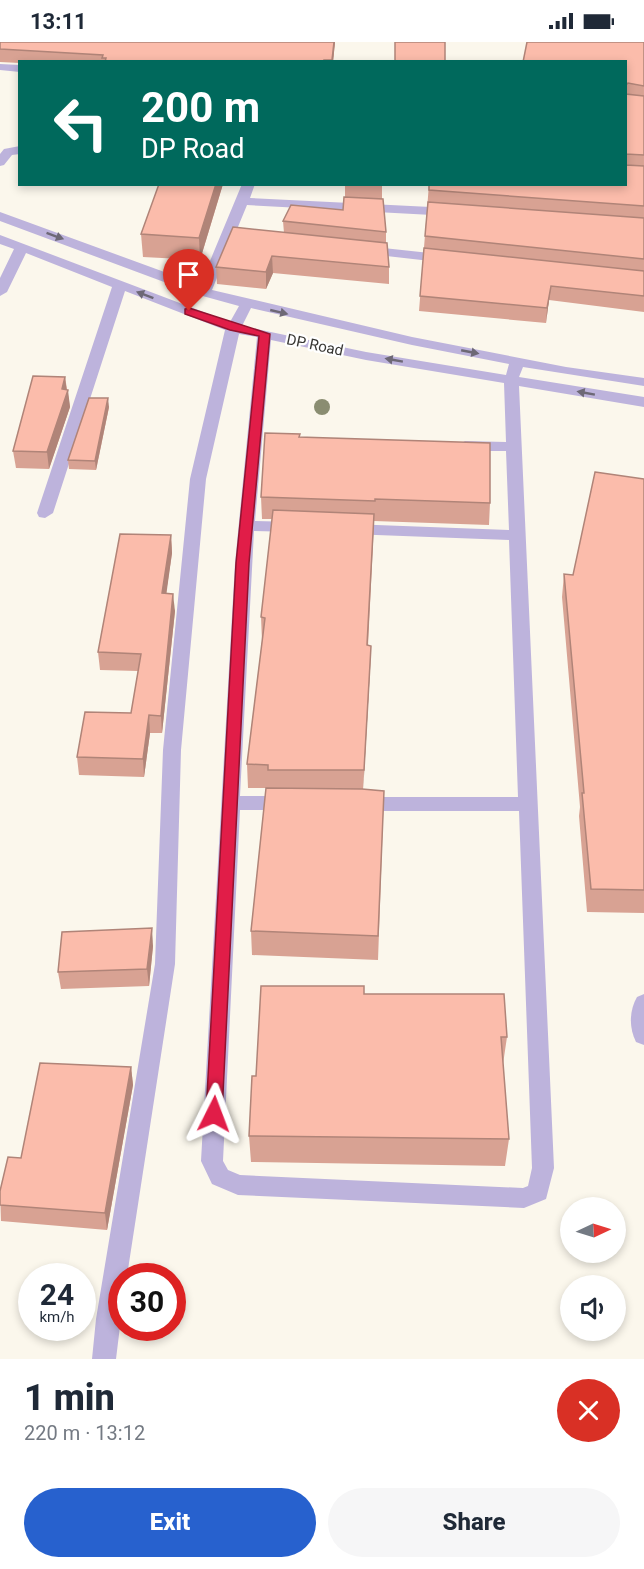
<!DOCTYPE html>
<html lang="en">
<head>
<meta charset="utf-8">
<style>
  :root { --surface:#fff; --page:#f6f6f7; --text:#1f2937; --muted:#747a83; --accent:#2761ce }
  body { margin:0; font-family:Roboto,sans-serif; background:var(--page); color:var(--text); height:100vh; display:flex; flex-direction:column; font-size:22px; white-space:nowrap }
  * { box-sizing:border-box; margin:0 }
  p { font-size:20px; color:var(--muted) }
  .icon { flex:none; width:33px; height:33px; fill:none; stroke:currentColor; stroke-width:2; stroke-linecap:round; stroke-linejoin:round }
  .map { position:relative; height:1317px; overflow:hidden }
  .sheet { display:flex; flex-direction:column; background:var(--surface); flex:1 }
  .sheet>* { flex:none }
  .top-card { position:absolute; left:18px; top:18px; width:609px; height:126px; border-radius:0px; box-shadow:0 3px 9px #0003; background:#00695c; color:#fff; overflow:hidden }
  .needle { width:39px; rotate:86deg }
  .buttons { position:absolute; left:560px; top:1155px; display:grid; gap:12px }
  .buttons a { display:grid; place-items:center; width:66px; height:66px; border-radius:50%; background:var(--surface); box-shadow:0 3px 9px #0003; font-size:30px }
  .speed { position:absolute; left:18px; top:1221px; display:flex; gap:12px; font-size:30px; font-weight:700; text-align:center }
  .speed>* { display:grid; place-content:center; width:78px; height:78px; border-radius:50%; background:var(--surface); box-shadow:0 3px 9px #0003; line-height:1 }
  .speed small { font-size:15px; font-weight:400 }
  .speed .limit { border:9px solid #d22; background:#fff; color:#111 }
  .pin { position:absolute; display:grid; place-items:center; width:51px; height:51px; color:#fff; margin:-62px -26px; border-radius:50% 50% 50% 0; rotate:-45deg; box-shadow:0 0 6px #0007 }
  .pin .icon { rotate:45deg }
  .me { position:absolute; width:66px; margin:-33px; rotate:3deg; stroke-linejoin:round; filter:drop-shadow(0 0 4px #0008) }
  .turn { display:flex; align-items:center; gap:21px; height:126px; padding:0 24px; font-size:27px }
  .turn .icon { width:78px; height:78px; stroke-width:2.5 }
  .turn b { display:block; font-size:42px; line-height:51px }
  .round { display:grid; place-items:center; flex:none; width:63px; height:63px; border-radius:32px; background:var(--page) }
  .summary { display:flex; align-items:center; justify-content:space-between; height:102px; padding:0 24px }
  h1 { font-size:36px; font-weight:800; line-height:45px }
  .button { display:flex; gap:12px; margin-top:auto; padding:12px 24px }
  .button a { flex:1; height:69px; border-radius:36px; background:var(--accent); color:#fff; font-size:24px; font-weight:800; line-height:69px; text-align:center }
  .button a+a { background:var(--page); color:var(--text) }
  .status { display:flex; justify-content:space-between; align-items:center; height:42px; padding:0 30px; background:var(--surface); direction:ltr }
  .status svg { height:16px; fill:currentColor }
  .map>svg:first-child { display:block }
</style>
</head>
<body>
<div class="status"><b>13:11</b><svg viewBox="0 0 49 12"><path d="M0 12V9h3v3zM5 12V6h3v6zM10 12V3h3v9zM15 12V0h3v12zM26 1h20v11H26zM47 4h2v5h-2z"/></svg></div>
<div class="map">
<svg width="644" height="1317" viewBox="0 0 644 1317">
  <rect width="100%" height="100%" fill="#fbf7ec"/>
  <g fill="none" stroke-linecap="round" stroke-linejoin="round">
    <g fill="#bdb3dc" fill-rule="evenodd">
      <polygon points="0,22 20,23 20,30 0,28"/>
      <polygon points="20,104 20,112 12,113 4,123 0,124 0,112 4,107"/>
      <path d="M242,142H255L250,156L451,166L458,170L451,174L247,163L212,248L412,295L566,325L644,336V344L523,325L519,335L644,355V365L519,344L554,1126L546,1157L524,1166L238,1153L212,1142L201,1119L235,521L257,295L239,292L206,437L181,708L175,922L127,1234H122V1268L116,1317H92L96,1277L155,922L163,708L190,437L225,288L125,249L53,471L45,476L39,475L37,471L112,245L26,211L7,250L0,254V236L14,207L0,202V193L230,280L239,264L199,253L0,179V170L200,243ZM251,266L412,303L509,322L506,333L366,310L242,284ZM271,298L366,318L504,341L506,400L465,399L457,404L465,409H506L509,488L350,482L342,487L350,492L509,498L518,755H361L354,757L351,762L354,767L361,769H519L532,1126L528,1144L523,1146L240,1133L228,1128L223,1119L240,768H288L295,766L298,761L295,756L288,754H240L254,489L295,490L303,485L295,480L255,479Z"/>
      <polygon points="365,204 448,213 455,217 448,221 360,211 358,208 360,205"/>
      <path d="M644,952V1003L636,1000C629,986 629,969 637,955Z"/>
    </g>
  </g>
  <circle fill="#8a8d71" cx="322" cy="365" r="8"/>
  <g fill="#d8a293">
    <polygon points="0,0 335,0 333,20 20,20 20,21 0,20"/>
    <polygon points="644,0 644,270 549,258 546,281 419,269 429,142 626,142 626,20"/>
    <polygon points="223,142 200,218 143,215 141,192"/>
    <polygon points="345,142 382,142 382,157 386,190 386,201 389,225 389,242 273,231 266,247 217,242 216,225 284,191 283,179 343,168 345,155"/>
    <polygon points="65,335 70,365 49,427 16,426 13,409"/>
    <polygon points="109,365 96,428 69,427 68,418"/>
    <polygon points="300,395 490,461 489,483 374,479 374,481 368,604 371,604 370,628 363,747 384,749 378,918 252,913 251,889 266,746 248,746 247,722 262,599 261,575 272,477 262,477 261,455"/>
    <polygon points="644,437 644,871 587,870 579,774 580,765 562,555 564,532 573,533"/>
    <polygon points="171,493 172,511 166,551 175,569 162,691 150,691 144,735 79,733 77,715 131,671 138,629 100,628 98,610"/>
    <polygon points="153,904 149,944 61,947 58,930"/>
    <polygon points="364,952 507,995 503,1022 509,1097 505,1124 251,1120 249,1094 256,1034"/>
    <polygon points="131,1025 133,1043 107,1188 1,1179 0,1149 21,1116"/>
  </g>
  <g fill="#b08478">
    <polygon points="334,0 335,0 333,20 332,20"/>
    <polygon points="216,142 223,142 200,218 199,196"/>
    <polygon points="272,214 273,231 266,247 266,230"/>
    <polygon points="551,244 549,258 546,281 547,266"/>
    <polygon points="65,335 67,351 68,348 70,365 49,427 47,410"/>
    <polygon points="108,356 109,365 96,428 95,419"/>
    <polygon points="374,472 373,495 366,627 367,603"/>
    <polygon points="171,493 172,511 164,569 162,551"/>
    <polygon points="173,552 175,569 162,691 161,674"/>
    <polygon points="371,604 370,628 363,752 364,728"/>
    <polygon points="149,673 150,691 144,735 143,717"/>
    <polygon points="152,886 153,904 149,944 147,927"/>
    <polygon points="131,1025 133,1043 107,1188 105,1171"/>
  </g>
  <g fill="#fbbcab" stroke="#b08478" stroke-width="1.5">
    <polygon points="0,0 334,0 332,18 324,18 324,20 105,20 106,16 102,16 103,13 0,7"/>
    <rect x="395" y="0" width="50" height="20"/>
    <polygon points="527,0 644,0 644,44 628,41 626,43 626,20 523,20"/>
    <polygon points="626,45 626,52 644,54 644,113 626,112 626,123 644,124 644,164 429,148 429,142 626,142"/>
    <polygon points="159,142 216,142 199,196 141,192"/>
    <polygon points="344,155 383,157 386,190 283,179 291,163 343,168"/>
    <polygon points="428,160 644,176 644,217 425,194"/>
    <polygon points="233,185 387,201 389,225 272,214 266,230 216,225"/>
    <polygon points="424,206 644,229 644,254 551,244 547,266 420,254"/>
    <polygon points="33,334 65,335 62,347 68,348 47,410 13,409"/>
    <polygon points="89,356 108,356 95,419 68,418"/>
    <polygon points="265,391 300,392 299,395 490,401 490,461 375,457 375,459 261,455"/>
    <polygon points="595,430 644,437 644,848 591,847 582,751 584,751 564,532 573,533"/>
    <polygon points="273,468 374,472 367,603 371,604 364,728 268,728 268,723 247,722 265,576 261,575"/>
    <polygon points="120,492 171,493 162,551 173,552 161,674 149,673 143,717 77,715 85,670 131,671 141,612 98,610"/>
    <polygon points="266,746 362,747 384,749 378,894 251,889"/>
    <polygon points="152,886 147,927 58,930 62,890"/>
    <polygon points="261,944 364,944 364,952 504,952 507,995 501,995 509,1097 249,1094 252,1034 256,1034"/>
    <polygon points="40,1021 131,1025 105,1171 0,1163 0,1149 8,1115 21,1116"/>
  </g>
  <defs><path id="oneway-solid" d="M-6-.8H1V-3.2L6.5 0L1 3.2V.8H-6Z" transform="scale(1.5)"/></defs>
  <g fill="#6d6876">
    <use href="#oneway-solid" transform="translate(55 194) rotate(20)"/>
    <use href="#oneway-solid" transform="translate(145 253) rotate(-159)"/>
    <use href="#oneway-solid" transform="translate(279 270) rotate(13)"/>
    <use href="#oneway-solid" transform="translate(470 310) rotate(11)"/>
    <use href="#oneway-solid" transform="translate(394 318) rotate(-170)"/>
    <use href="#oneway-solid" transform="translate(586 351) rotate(-170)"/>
  </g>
  <polygon fill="#e11d48" stroke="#92132f" stroke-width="1.5" points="189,266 270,292 249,521 222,1072 220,1077 214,1079 208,1077 206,1072 236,521 259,294 230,288 185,272 185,267"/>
  <g text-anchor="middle" stroke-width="4.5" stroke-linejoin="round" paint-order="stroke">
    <g font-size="15" fill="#373632" stroke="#fff">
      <text transform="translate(315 303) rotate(12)" y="5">DP Road</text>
    </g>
  </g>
</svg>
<div class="buttons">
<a><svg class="needle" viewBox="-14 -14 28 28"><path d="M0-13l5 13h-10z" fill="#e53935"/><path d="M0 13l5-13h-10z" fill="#747a83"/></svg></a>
<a><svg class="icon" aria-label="sound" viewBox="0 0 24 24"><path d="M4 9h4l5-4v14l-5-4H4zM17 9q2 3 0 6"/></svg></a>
</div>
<div class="speed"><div>24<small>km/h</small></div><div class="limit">30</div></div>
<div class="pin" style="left:189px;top:269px;background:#d93025"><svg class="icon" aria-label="arrive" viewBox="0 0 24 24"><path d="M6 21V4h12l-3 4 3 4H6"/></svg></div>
<svg class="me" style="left:214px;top:1072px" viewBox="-20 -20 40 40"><path d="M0-17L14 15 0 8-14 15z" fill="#e11d48" stroke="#fff" stroke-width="4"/></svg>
<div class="top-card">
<div class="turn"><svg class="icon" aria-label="left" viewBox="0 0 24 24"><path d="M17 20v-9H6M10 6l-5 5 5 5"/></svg><div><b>200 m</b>DP Road</div></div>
</div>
</div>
<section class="sheet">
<div class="summary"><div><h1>1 min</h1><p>220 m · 13:12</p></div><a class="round" style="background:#d93025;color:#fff"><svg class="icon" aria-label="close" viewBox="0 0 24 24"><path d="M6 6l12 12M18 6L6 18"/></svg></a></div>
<div class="button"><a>Exit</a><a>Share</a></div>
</section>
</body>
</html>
